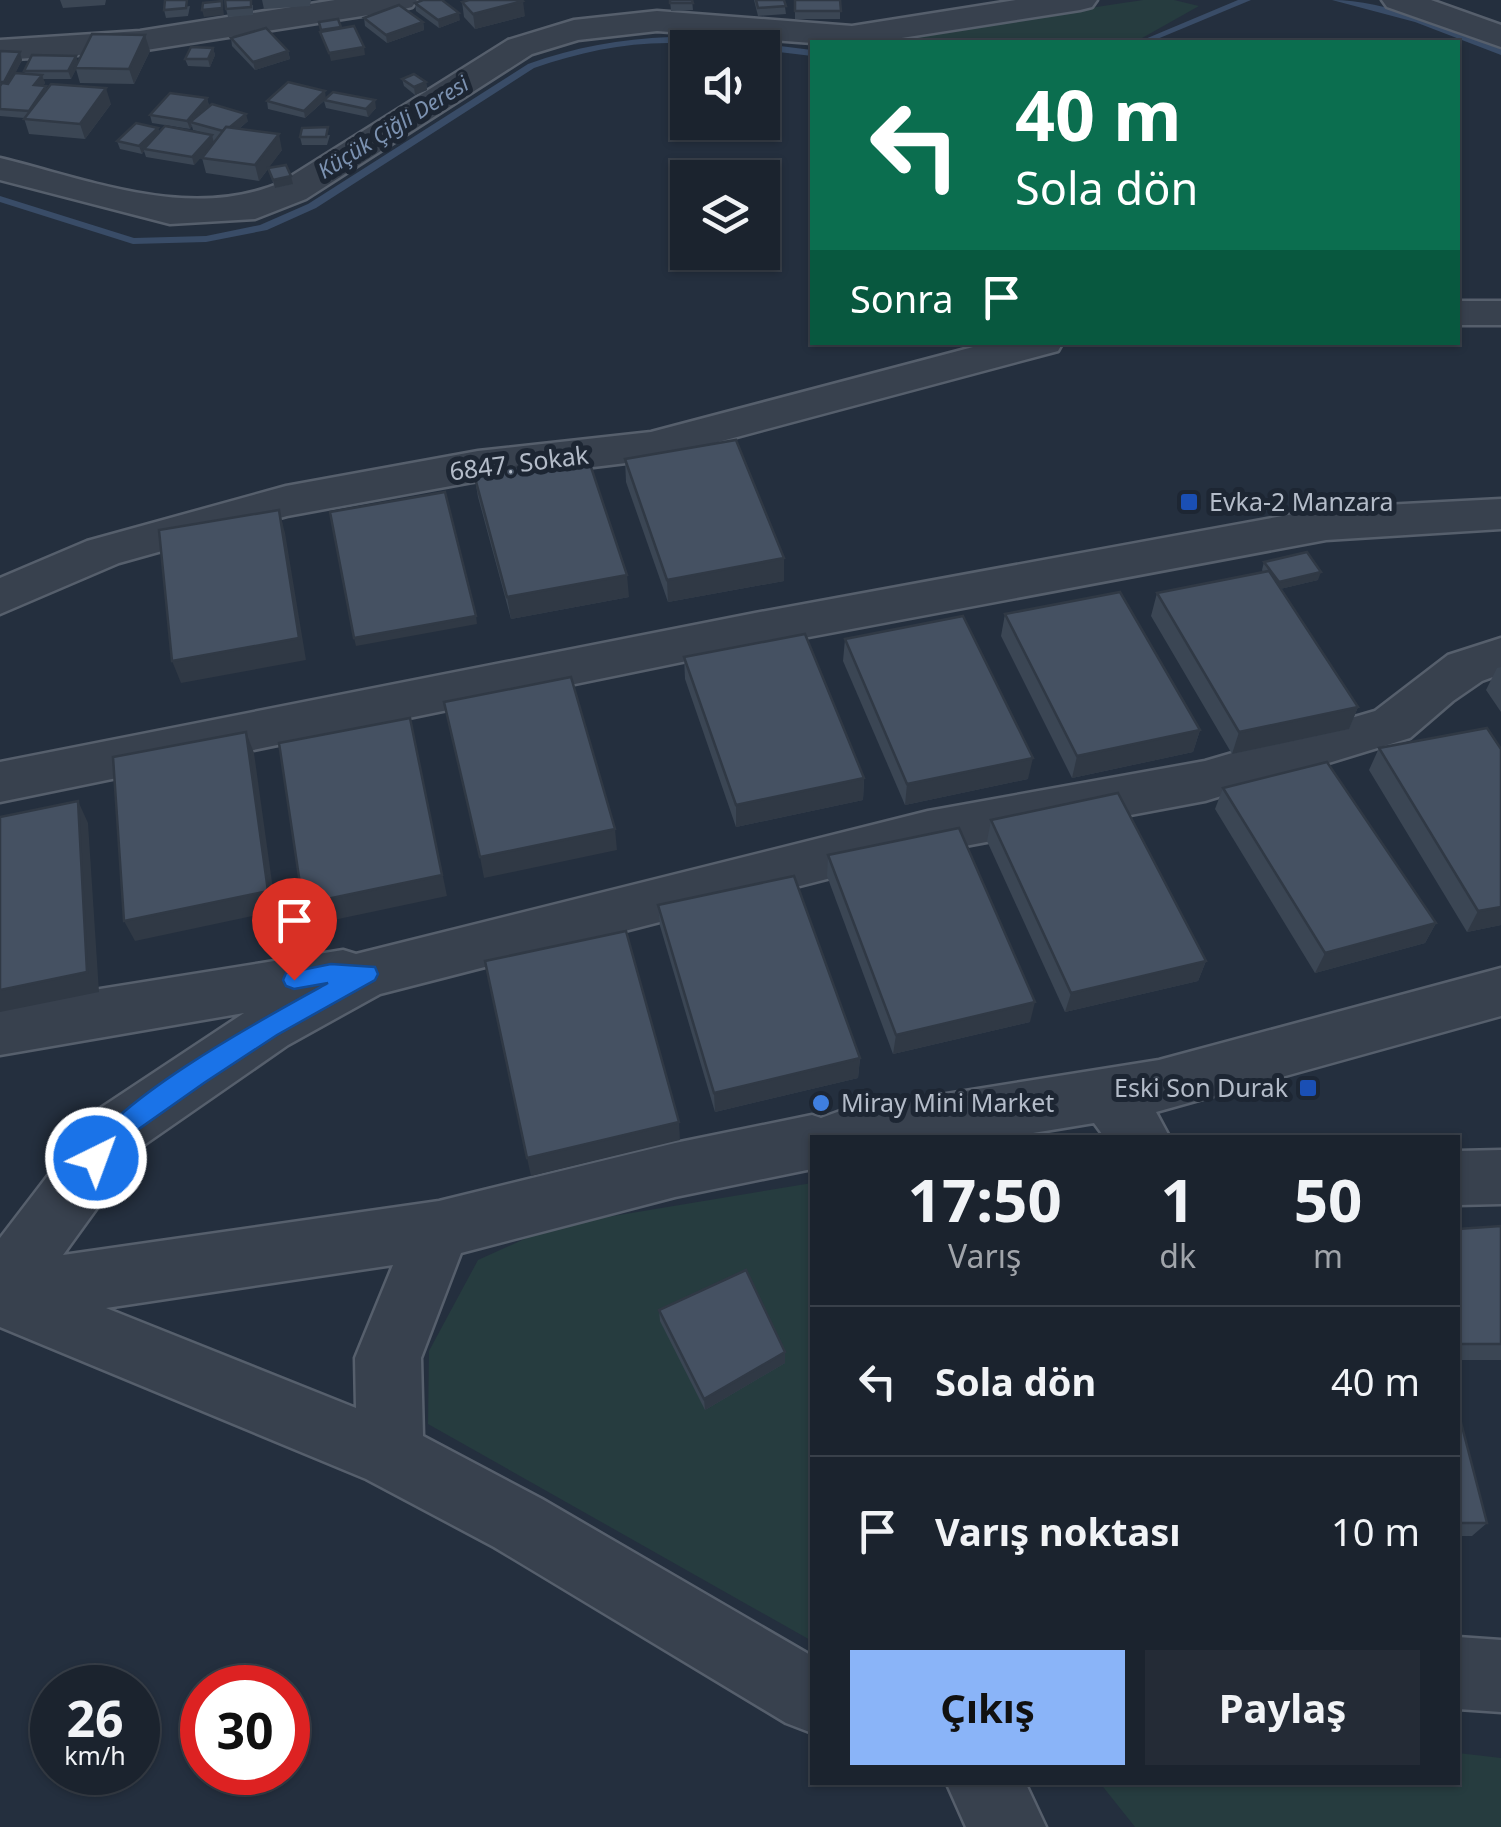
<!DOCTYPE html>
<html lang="tr">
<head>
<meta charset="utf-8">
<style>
  :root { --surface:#1b232e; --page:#242b36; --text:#f1f3f6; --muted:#a0a4aa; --line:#39404a; --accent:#8ab4f8 }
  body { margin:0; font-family:"Noto Sans",sans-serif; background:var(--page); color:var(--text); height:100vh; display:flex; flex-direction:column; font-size:38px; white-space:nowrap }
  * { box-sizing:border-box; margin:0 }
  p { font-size:32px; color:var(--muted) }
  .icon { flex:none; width:55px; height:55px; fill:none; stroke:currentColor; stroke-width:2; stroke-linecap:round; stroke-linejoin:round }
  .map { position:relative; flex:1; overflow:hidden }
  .panel { position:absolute; left:810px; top:1135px; width:650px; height:650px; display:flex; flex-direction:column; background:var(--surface); border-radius:0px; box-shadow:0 2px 8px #0004,0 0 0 2px var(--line) }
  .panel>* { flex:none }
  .hud { position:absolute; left:810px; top:40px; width:650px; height:305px; border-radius:0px; box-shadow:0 2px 8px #0004,0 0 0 2px var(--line); background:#0b6e4f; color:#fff; overflow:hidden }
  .buttons { position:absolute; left:670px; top:30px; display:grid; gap:20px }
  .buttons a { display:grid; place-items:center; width:110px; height:110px; border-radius:0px; background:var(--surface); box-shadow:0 2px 8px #0004,0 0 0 2px var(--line); font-size:50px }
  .speed { position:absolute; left:30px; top:1665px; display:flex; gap:20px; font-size:50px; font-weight:700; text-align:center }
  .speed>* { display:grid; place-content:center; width:130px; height:130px; border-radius:50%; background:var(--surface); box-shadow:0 2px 8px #0004,0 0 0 2px var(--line); line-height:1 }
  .speed small { font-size:25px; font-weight:400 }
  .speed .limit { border:15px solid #d22; background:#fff; color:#111 }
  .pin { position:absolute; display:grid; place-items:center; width:85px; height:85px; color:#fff; margin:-102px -42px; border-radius:50% 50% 50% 0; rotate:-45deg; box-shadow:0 0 10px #0007 }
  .pin .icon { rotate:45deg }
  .me { position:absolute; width:110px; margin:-55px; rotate:42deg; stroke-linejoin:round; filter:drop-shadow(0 0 8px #0008) }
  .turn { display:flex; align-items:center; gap:35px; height:210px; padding:0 40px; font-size:45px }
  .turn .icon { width:130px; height:130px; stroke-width:2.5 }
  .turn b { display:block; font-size:70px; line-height:85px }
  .then { display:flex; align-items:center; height:95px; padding:0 40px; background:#0003; gap:20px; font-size:38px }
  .eta { display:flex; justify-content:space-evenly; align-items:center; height:170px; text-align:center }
  .eta b { font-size:60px; font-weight:700; line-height:70px }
  .button { display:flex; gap:20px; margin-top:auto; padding:20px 40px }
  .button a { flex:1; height:115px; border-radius:0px; background:var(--accent); color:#111; font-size:40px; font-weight:700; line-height:115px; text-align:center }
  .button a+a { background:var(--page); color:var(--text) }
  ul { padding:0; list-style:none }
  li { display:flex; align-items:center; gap:30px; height:150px; padding:0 40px; border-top:2px solid var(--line) }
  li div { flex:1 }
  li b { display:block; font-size:38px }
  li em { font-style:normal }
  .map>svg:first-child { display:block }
</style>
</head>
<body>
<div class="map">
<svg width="1501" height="1827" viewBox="0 0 1501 1827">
  <rect width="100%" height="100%" fill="#242f3e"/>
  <g fill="#263c3f">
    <polygon points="1143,0 1174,0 1199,6 1135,42 861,42"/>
    <polygon points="812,1183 812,1641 428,1424 429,1351 478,1260 553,1226"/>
    <polygon points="1458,1753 1501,1758 1501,1827 1135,1827 1100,1783 1458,1782"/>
  </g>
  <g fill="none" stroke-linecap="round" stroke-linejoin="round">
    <g fill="#394c67" fill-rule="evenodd">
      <polygon points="1238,0 1251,0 1150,42 1138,42"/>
      <path d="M1332,0C1386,0 1451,29 1501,49V55L1415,22Z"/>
      <path d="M670,37L740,41L812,50V56L762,50V48C733,48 704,43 675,43C626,42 580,52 534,68L316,208L267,230L206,242L133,244L0,202V196L134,238L206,236L260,225L308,204L528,64C575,47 620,39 670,37Z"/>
    </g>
    <g stroke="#565f6c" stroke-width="5">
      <g id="minor">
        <polygon points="335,0 417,0 412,7 400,10 140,51 0,60 0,40 140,31"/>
        <path d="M1016,0H1097L1092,7L1080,10L876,42L812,43L657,31L578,40L532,54L306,199L255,219L170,224L0,180V158C91,180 188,221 280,183L508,40L574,20L657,11L852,26Z"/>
        <polygon points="1382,0 1431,0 1501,25 1501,47 1387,7"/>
        <rect x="1458" y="301" width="43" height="24"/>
        <polygon points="992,342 1063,342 1058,351 651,460 478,481 287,516 119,563 0,614 0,578 87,541 286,486 478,451 651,432"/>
        <polygon points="1501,499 1501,529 1326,540 755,647 0,802 0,762 755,613 1326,508"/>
        <path d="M1501,638V674L1482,681L1453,701L1410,738L1205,801L928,853L380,994L288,1045L141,1147L63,1255L439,1201L675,1143L812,1115L821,1118L840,1111L1159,1060L1501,968V1016L1156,1112L1170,1138H1105L1094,1123L1003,1138H812V1169L675,1197L461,1253L421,1358L423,1436L542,1499L812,1656V1733L786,1723L494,1547L366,1479L0,1327V1238L99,1109L244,1013L0,1055V1005L343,950L356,954L928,811L1205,761L1375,711L1448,655ZM393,1265L355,1358L356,1408L106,1308Z"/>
        <polygon points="1501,1150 1501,1204 1458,1205 1458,1151"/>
        <polygon points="1458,1637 1501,1640 1501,1712 1458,1709"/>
        <polygon points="946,1782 1025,1782 1046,1827 966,1827"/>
      </g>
    </g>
    <use href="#minor" fill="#38414e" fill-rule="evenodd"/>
  </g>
  <g fill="#3b4654">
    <polygon points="60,0 106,0 105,5 63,8"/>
    <polygon points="262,0 311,0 310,6 264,9"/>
    <polygon points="670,0 692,0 693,10 671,11"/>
    <polygon points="754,0 784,0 786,14 758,16"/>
    <rect x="795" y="0" width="45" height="19"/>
    <polygon points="462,2 525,16 475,29 464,17"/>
    <polygon points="415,3 460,20 439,28 416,11"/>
    <polygon points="253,5 253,15 228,17 226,9"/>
    <polygon points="190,6 188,16 166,18 164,10"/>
    <polygon points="364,18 423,22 424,30 387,43 365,26"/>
    <polygon points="231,38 288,51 290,59 255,70 232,46"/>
    <polygon points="213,48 215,55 210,67 188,66 185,59"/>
    <polygon points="0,51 20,52 22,60 15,73 25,74 24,71 150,51 134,84 80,83 76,69 71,79 43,79 45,83 42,86 47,88 111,104 85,139 29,134 24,118 0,116"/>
    <polygon points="402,79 426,82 427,90 415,95 404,86"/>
    <polygon points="207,98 209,106 206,110 248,121 239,129 282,150 268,168 293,184 275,188 268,169 259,181 206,173 202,158 205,153 194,165 146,157 144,151 142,154 120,149 117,141 158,128 159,132 204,133 193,130 192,126 190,129 152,123 150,115"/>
    <polygon points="326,98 376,108 368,117 326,108 324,101 305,118 268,109 267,101"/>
    <polygon points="330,135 327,145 302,145 300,137"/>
    <polygon points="625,459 784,581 668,602 626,482"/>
    <polygon points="474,474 629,597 511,619 478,497"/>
    <polygon points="1264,562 1318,580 1280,589 1358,707 1349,729 1232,754 1151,616 1157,593 1263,572 1262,570"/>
    <polygon points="1005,614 1200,730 1193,752 1072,778 1001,636"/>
    <polygon points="845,639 1028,779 905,805 843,661"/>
    <polygon points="684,657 864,778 863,800 736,827 685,679"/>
    <polygon points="1501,667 1501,712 1486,690 1497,668"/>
    <polygon points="1379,748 1501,749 1501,925 1467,932 1369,770"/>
    <polygon points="1223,788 1436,923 1425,943 1315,973 1215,809"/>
    <polygon points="991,820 1206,961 1198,981 1065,1012 987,841"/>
    <polygon points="828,855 1030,1022 893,1054 827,876"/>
    <polygon points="658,905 860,1058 858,1078 715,1112 660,926"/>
    <polygon points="1501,1226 1501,1360 1458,1360 1458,1229"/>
    <polygon points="659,1310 785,1363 705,1410 660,1321"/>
    <polygon points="1458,1411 1487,1523 1472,1536 1458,1536"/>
  </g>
  <g fill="#303945">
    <polygon points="222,1 224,15 204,17 202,10"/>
    <polygon points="523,1 525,16 475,29 473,14"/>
    <polygon points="459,13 460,20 439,28 438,20"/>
    <polygon points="423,22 424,30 387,43 386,35"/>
    <polygon points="145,35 150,51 134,84 129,69"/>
    <polygon points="364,47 365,55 331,61 329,53"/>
    <polygon points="213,48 215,55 210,67 208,59"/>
    <polygon points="288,51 290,59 255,70 253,62"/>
    <polygon points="20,52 22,60 7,90 4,82"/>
    <polygon points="76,56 79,64 71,79 68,71"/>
    <polygon points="42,75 45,83 37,93 34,85"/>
    <polygon points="426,82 427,90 415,95 414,87"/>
    <polygon points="106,88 111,104 85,139 80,124"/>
    <polygon points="325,91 326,99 305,118 304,111"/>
    <polygon points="207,98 209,106 194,123 190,122 192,126 190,129 187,121"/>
    <polygon points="375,100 376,108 368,117 366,109"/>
    <polygon points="246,114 248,121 227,139 225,131"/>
    <polygon points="158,128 160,136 144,149 144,151 142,154 139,146"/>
    <polygon points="279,134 282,150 259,181 255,165"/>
    <polygon points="212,135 214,143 194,165 192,157"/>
    <polygon points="291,176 293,184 275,188 273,180"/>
    <polygon points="279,510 285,533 306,660 181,683 172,661"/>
    <polygon points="784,558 784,581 668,602 667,580"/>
    <polygon points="1321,572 1318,580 1276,590 1279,582"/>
    <polygon points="627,575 629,597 511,619 507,597"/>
    <polygon points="476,616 477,624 356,646 354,638"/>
    <polygon points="1358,707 1349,729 1232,754 1239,732"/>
    <polygon points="1200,730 1193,752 1072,778 1077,756"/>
    <polygon points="246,732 254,753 276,911 135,941 124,921"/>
    <polygon points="415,740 447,896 310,925 303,904"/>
    <polygon points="1033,758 1028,779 905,805 907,784"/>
    <polygon points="864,778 863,800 736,827 736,805"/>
    <polygon points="78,801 88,823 99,992 0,1012 0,990"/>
    <polygon points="615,829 617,850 484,878 480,857"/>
    <polygon points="1501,907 1501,925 1467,932 1478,911"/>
    <polygon points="1436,923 1425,943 1315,973 1325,953"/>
    <polygon points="1206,961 1198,981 1065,1012 1071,993"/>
    <polygon points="1035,1002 1030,1022 893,1054 896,1035"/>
    <polygon points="860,1058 858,1078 715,1112 714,1093"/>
    <polygon points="679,1122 680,1140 531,1176 527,1158"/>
    <polygon points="785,1352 785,1363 705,1410 704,1399"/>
  </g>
  <g fill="#455162" stroke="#303945" stroke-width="2.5">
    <polygon points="165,0 187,0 186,8 164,10"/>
    <polygon points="225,0 251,0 251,7 226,9"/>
    <polygon points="423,0 442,0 459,13 438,20 415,3"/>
    <polygon points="469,0 522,0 523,1 473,14 462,2"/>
    <polygon points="670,0 692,0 693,3 670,3"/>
    <polygon points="756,0 784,0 786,6 758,8"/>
    <polygon points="795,0 840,0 841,11 795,11"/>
    <polygon points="222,1 222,8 202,10 203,3"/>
    <polygon points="399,5 423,22 386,35 364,18"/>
    <polygon points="338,19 341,27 321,30 319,22"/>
    <polygon points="354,26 364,47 329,53 320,32"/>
    <polygon points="266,28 288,51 253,62 231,38"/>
    <polygon points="92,34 145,35 129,69 75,68"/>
    <polygon points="191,47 213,48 208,59 185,59"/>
    <polygon points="0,51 20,52 4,82 0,82"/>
    <polygon points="32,55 76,56 68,71 24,71"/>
    <polygon points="15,73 42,75 34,85 46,86 29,111 0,109 0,86 2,83 8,84"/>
    <polygon points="414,74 426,82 414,87 402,79"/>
    <polygon points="288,82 325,91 304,111 267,101"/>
    <polygon points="51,84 106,88 80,124 24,119"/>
    <polygon points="333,92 375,100 366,109 324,100"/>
    <polygon points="170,93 207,98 187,121 150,115"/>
    <polygon points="212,104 246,114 230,127 226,127 223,131 190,122"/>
    <polygon points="136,123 158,128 139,146 117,141"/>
    <polygon points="165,126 212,135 192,157 144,149"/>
    <polygon points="226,127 279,134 255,165 202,158"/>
    <polygon points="328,127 326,137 300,137 302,128"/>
    <polygon points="286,165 291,176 273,180 268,168"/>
    <polygon points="736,440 784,558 667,580 625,459"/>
    <polygon points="587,455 627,575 507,597 474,474"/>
    <polygon points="445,492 476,616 354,638 330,512"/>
    <polygon points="279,510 299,638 172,661 159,530"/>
    <polygon points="1307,552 1321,572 1279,582 1264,562"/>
    <polygon points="1269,571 1358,707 1239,732 1157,593"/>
    <polygon points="1120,592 1200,730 1077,756 1005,614"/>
    <polygon points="963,616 1033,758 907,784 845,639"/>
    <polygon points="805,634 864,778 736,805 684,657"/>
    <polygon points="571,677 615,829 480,857 444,702"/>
    <polygon points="410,718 442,875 303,904 279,743"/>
    <polygon points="1487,728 1501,749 1501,907 1478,911 1379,748"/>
    <polygon points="246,732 268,891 124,921 113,757"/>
    <polygon points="1327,762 1436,923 1325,953 1223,788"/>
    <polygon points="1118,793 1206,961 1071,993 991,820"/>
    <polygon points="78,801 87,972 0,990 0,817"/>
    <polygon points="959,828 1035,1002 896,1035 828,855"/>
    <polygon points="794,876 860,1058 714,1093 658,905"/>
    <polygon points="626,931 679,1122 527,1158 485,961"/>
    <polygon points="1501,1226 1501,1344 1458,1344 1458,1229"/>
    <polygon points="746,1270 785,1352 704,1399 659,1310"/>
    <polygon points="1458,1411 1487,1523 1458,1523"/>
  </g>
  <path fill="#1a73e8" stroke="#114b97" stroke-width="2.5" d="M331,964L375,967L378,974L375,980L277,1035L204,1083L129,1136L105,1166L96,1170L88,1166L84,1158C111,1100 268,1016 328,983L294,989L286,986L283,980L286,973Z"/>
  <g fill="#1a4fb4" stroke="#1d2633" stroke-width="4">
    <rect x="1179" y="492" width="20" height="20" rx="5"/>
    <rect x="1298" y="1078" width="20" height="20" rx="5"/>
  </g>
  <circle fill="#3f7fe0" stroke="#1d2633" stroke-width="4" cx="821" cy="1103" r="10"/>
  <g text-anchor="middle" stroke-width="10" stroke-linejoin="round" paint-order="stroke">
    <g font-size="22" font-style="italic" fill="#7c92b1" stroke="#1d2633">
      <text transform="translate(393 127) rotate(-32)" y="8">Küçük Çiğli Deresi</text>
    </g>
    <g font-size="25" fill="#b4bcc9" stroke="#1d2633">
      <text transform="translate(519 463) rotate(-7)" y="9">6847. Sokak</text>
    </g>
    <g font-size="25" fill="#b4bcc9" stroke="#1d2633" text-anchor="start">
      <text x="1209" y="511">Evka-2 Manzara</text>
      <text x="1288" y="1097" text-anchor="end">Eski Son Durak</text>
      <text x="841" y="1112">Miray Mini Market</text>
    </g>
  </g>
</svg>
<div class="buttons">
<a><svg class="icon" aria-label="sound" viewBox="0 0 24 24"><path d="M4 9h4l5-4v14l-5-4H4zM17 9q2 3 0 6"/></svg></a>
<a><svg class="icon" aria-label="layers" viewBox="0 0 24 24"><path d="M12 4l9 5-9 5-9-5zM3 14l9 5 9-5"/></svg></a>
</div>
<div class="speed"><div>26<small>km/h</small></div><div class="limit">30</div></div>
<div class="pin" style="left:294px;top:980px;background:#d93025"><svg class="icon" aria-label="arrive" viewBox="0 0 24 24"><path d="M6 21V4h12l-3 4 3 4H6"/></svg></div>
<svg class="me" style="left:96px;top:1158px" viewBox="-20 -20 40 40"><circle r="17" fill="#1a73e8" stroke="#fff" stroke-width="3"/><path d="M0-11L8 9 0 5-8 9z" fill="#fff"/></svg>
<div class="hud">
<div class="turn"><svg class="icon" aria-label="left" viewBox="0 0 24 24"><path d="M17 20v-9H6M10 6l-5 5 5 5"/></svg><div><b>40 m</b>Sola dön</div></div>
<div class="then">Sonra<svg class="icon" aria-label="arrive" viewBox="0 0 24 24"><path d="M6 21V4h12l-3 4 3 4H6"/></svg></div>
</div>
<section class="panel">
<div class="eta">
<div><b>17:50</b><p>Varış</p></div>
<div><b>1</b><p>dk</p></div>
<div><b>50</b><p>m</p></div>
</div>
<ul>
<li><svg class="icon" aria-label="left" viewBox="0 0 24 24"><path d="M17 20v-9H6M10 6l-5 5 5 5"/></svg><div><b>Sola dön</b></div><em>40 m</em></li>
<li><svg class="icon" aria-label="arrive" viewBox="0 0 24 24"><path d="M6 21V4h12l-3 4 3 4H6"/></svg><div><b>Varış noktası</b></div><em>10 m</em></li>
</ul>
<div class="button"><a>Çıkış</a><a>Paylaş</a></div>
</section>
</div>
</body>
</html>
